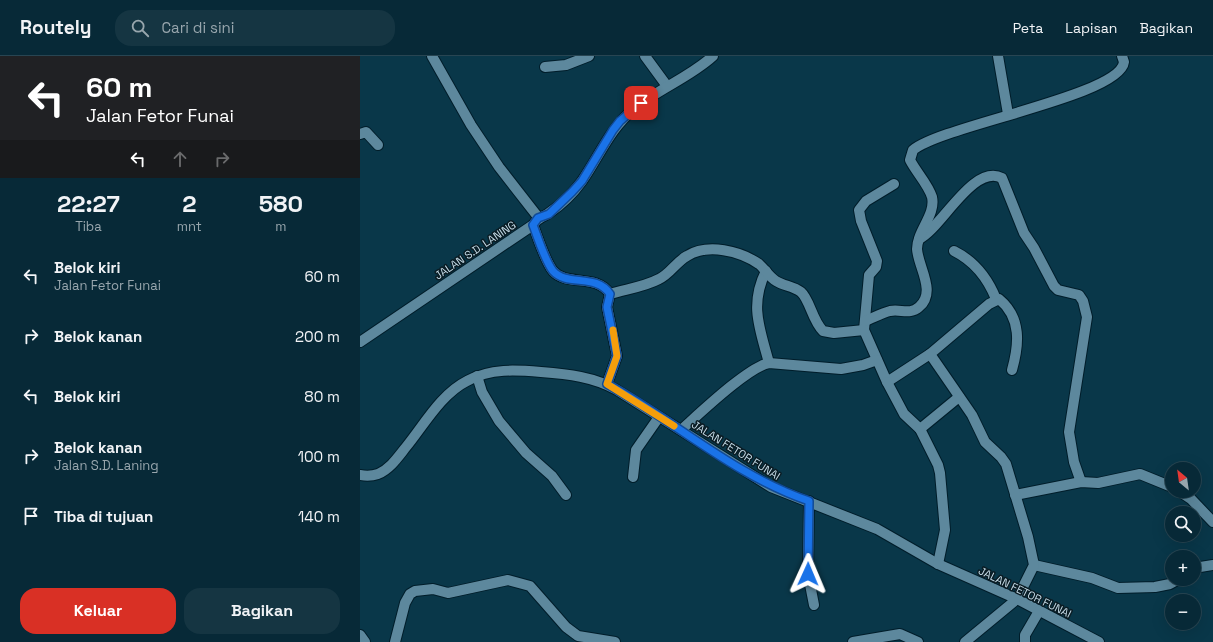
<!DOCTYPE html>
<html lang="id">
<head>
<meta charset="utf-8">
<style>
  :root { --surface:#072937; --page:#153542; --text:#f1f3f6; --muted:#98a6ad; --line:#284552; --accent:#d93025 }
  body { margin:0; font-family:"Space Grotesk",sans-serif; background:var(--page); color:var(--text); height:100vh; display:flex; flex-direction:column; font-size:15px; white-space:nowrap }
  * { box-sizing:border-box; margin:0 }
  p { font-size:13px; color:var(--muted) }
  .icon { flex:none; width:22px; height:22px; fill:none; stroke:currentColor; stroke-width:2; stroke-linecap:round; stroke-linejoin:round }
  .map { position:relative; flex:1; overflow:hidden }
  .side { display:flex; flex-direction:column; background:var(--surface); width:360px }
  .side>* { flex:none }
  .banner { background:#202124; color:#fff; overflow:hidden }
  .needle { width:26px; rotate:331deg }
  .buttons { position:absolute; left:805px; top:406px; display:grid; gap:8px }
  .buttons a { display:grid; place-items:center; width:36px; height:36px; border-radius:50%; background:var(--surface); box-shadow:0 4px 16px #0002,0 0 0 1px var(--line); font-size:20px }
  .pin { position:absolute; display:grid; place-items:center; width:34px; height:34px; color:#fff; margin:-17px; border-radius:8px; box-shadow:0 2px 6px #0006 }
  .me { position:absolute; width:44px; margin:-22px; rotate:1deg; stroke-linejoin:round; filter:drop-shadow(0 0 3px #0008) }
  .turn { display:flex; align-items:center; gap:14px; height:84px; padding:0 20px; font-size:18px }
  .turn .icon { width:52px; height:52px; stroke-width:2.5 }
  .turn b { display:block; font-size:28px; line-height:34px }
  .lanes { display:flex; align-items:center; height:38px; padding:0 20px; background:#0003; justify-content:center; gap:20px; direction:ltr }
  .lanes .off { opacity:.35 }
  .eta { display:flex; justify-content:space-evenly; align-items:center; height:68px; text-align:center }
  .eta b { font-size:24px; font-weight:700; line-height:28px }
  .action { display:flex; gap:8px; margin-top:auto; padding:8px 20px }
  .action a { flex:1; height:46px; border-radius:16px; background:var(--accent); color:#fff; font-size:16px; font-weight:700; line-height:46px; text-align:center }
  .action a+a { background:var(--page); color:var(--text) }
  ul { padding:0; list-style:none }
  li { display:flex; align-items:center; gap:12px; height:60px; padding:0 20px }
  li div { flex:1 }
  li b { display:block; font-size:15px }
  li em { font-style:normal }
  header { display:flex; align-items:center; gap:24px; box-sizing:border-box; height:56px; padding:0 20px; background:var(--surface); border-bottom:1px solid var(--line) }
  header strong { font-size:19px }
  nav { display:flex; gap:22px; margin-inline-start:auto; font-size:14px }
  .search { width:280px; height:36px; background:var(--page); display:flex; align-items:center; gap:10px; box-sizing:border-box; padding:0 14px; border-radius:16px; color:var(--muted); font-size:15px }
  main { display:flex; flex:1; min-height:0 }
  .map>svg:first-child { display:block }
</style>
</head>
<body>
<header>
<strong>Routely</strong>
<div class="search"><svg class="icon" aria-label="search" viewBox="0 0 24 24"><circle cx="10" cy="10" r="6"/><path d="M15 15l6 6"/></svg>Cari di sini</div>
<nav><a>Peta</a><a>Lapisan</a><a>Bagikan</a></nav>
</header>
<main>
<section class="side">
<div class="banner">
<div class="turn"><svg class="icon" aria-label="left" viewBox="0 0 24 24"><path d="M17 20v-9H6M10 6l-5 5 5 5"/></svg><div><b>60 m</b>Jalan Fetor Funai</div></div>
<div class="lanes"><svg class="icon" aria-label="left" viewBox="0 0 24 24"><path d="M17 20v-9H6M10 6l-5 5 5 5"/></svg><svg class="icon off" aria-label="ahead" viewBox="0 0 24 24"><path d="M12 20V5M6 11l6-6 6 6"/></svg><svg class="icon off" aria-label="right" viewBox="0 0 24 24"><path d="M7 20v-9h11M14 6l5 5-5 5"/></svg></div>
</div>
<div class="eta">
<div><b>22:27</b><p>Tiba</p></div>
<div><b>2</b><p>mnt</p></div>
<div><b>580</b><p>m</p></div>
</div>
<ul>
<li><svg class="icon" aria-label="left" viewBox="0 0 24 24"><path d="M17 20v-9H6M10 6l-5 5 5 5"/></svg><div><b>Belok kiri</b><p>Jalan Fetor Funai</p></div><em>60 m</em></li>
<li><svg class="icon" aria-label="right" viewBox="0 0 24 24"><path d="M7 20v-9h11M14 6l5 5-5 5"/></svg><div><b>Belok kanan</b></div><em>200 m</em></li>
<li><svg class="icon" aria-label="left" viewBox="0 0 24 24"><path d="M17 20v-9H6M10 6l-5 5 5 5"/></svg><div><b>Belok kiri</b></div><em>80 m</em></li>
<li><svg class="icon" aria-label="right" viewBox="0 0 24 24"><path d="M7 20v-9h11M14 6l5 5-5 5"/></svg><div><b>Belok kanan</b><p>Jalan S.D. Laning</p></div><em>100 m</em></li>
<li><svg class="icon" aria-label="arrive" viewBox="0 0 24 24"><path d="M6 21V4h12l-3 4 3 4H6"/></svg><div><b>Tiba di tujuan</b></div><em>140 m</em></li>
</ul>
<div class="action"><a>Keluar</a><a>Bagikan</a></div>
</section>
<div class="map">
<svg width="853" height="586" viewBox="0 0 853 586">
  <rect width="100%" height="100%" fill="#093749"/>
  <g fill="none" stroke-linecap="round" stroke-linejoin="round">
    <g stroke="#001d2a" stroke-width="12">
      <g id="minor">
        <polyline points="72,0 111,69 139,111 178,161"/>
        <polyline points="285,0 307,30"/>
        <polyline points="638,0 648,58"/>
        <polyline points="185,11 206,9 229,0"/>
        <polyline points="0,78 6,76 18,89"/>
        <polyline points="534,128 506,145 499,154 501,165 517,205 516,211 509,219 504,274 527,326 570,298"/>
        <path d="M173,169C178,182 185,205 193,215C207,231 236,217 250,238"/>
        <path d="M559,183C581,173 613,107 642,122L664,177L674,192L694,230L698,234L719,239L723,245L727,261L709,376L714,406L721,426"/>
        <path d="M594,195C614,205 628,223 636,243"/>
        <path d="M406,215C389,249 400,273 409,307"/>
        <path d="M505,265C513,262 522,257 530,255C541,253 550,259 559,251C577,236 558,211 557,193C557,175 576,159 572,141C568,128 556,116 550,104L553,94C583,69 760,40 764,6L762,0"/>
        <path d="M0,286L173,169C180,159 181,163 189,157C201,149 214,136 222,125C240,99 250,72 275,52C300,32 330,21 353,0"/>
        <polyline points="117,320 122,336 139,365 166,397 192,420 206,439"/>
        <polyline points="527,326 544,358 560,373"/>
        <path d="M247,328L257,300L247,251L250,238C266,233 284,231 299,223C310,218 316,206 327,200C348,187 380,195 399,208C405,213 409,221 416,225C424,230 433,230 441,236C450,244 452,264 463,275L474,277L504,274"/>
        <path d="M321,374C339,358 388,311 409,307L481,313L503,309L517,304"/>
        <path d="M0,419C6,420 12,420 18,418C30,413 38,401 46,391C64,369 81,338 107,325C131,312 156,314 181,316C208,318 234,321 257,334L411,431L517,473L578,508L657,543L739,586"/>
        <polyline points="273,421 276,394 299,361"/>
        <polyline points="819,435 831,443 853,466"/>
        <polyline points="655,439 721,426 738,427 780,418 812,431"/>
        <polyline points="449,445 448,518 454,549"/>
        <polyline points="578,508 585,474 580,417 578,409 560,373 599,341"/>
        <polyline points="674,509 732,522 758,532 795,531 810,528 819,523"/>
        <polyline points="834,512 853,509"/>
        <polyline points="0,579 5,586"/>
        <polyline points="35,586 45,547 50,538 55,535 73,533 88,537 148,524 170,530 206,571 218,580 255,586"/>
        <polyline points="493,586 540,578 558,586"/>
        <path d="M605,586L657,543L674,509L668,481L646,408L641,401L625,386L612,359L570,298L629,248L639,243C662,262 659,289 652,314"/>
        <polyline points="665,586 665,579 679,555"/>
      </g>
    </g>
    <use href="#minor" stroke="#5d889d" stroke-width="10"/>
  </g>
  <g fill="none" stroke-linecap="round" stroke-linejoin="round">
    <g stroke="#114b97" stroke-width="10">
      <path id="route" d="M281,47L260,65L253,74L222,125L212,136L189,158L178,162L173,169C178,182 185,205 193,215C207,231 236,217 250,238L247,251L257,300L247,328C315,365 375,420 449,445L448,518"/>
    </g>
    <use href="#route" stroke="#1a73e8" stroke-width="7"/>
    <polyline stroke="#f59e0b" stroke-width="7" points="253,274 257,300 247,328 314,370"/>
  </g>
  <g text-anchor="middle" stroke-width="3" stroke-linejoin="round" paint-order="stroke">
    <g font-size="11" fill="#c5dbe7" stroke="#0a1c24">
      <text transform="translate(115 194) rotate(-34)" y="4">JALAN S.D. LANING</text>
      <text transform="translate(376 394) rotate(32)" y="4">JALAN FETOR FUNAI</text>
      <text transform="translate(665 536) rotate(26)" y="4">JALAN FETOR FUNAI</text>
    </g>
  </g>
</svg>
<div class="buttons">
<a><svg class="needle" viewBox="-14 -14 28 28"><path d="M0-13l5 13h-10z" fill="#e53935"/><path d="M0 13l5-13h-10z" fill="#98a6ad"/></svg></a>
<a><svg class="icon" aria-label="search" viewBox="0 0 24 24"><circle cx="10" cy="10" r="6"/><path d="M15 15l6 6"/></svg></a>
<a>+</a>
<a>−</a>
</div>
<div class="pin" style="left:281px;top:47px;background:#d93025"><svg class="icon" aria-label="arrive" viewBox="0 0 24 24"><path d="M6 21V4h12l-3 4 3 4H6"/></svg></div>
<svg class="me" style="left:448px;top:518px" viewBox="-20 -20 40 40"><path d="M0-17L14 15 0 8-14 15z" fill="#1a73e8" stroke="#fff" stroke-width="4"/></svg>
</div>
</main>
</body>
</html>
